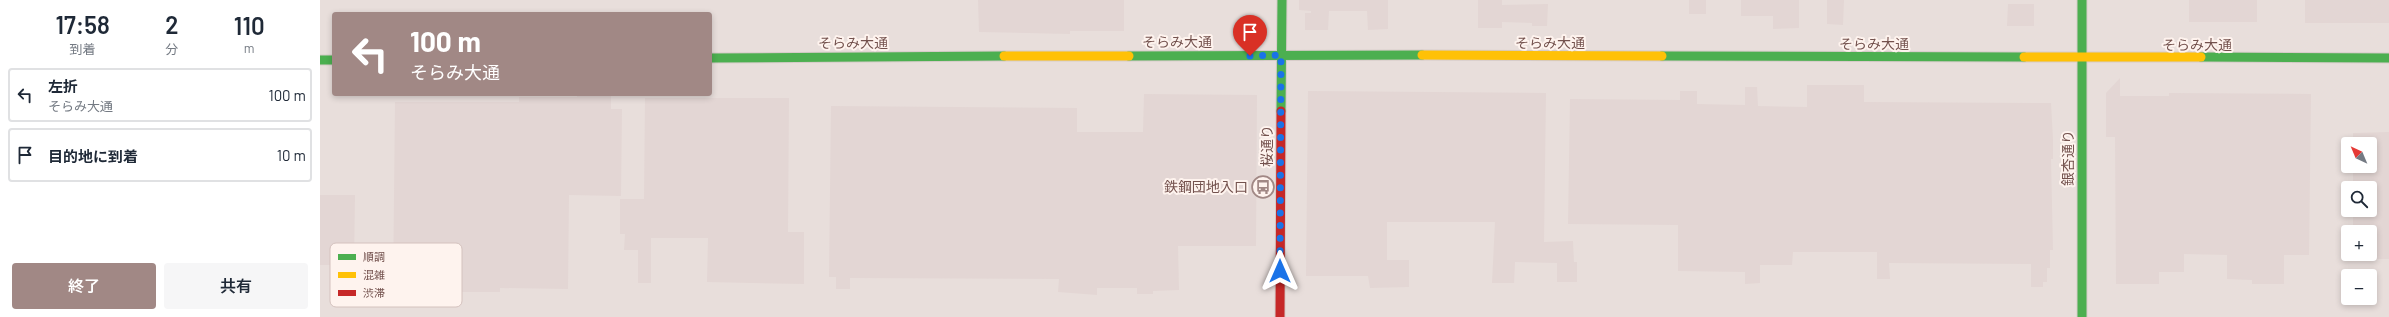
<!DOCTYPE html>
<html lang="ja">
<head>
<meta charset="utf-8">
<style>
  :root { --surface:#fff; --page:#f6f6f7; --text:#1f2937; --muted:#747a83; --line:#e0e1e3; --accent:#a18885 }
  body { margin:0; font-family:Barlow,"Noto Sans JP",sans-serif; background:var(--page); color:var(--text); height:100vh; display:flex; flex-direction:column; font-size:15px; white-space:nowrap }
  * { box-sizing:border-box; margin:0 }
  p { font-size:13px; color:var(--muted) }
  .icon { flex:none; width:22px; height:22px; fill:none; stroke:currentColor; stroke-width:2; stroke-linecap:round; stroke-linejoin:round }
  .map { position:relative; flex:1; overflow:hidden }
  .drawer { display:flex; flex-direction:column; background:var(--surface); width:320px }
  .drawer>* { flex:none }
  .top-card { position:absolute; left:12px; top:12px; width:380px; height:84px; border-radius:4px; box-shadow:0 2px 6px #0003; background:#a18885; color:#fff; overflow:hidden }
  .needle { width:26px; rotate:316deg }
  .controls { position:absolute; left:2021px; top:137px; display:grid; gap:8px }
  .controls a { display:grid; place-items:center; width:36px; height:36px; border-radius:4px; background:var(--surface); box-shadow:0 2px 6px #0003; font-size:20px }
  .pin { position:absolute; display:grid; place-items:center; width:34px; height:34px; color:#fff; margin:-41px -17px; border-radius:50% 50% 50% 0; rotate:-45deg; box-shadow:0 0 4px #0007 }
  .pin .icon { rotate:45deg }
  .me { position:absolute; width:44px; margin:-22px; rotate:0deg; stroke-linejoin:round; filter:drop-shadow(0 0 3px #0008) }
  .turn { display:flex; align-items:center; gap:14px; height:84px; padding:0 12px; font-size:18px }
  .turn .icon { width:52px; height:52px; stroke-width:2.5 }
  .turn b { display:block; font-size:28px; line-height:34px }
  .eta { display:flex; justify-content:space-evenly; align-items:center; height:68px; text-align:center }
  .eta b { font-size:24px; font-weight:600; line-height:28px }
  .primary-button { display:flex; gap:8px; margin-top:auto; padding:8px 12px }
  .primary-button a { flex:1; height:46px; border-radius:4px; background:var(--accent); color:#fff; font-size:16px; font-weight:600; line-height:46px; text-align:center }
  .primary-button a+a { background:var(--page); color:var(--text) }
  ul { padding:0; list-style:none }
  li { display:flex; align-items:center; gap:12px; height:54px; margin:0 8px 6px; padding:0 4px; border:2px solid var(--line); border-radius:4px }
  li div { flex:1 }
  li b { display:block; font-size:15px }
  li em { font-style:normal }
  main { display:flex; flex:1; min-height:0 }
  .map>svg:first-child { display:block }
</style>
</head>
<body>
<main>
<section class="drawer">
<div class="eta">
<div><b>17:58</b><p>到着</p></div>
<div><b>2</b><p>分</p></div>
<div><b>110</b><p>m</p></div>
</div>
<ul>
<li><svg class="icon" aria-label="left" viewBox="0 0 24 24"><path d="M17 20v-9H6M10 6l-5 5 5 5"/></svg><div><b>左折</b><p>そらみ大通</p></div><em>100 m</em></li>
<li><svg class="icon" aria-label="arrive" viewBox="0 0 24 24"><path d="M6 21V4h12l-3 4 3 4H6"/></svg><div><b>目的地に到着</b></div><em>10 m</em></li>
</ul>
<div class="primary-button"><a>終了</a><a>共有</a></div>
</section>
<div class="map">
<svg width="2069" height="317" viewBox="0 0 2069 317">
  <rect width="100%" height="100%" fill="#f7efec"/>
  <path fill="#e8dedb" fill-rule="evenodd" d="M0,0H2069V317H0ZM14,14H390V94H14ZM2028,144H2050V166H2028ZM2028,188H2050V210H2028ZM2028,232H2050V254H2028ZM2028,276H2050V298H2028Z"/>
  <g fill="#e3d6d4">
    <polygon points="658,0 804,0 804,31 750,31 750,34 659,32"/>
    <polygon points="979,0 1068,0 1068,29 1048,30 1047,11 1009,11 1008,30 985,30 985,13 991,13 991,11 979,10"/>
    <polygon points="1158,0 1182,0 1182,5 1228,4 1227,26 1212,26 1212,23 1182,22 1182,28 1158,28"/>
    <rect x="1369" y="0" width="17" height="14"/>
    <polygon points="1421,0 1479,0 1479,28 1453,29 1453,16 1421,16"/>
    <polygon points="1507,0 1524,0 1523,25 1507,24"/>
    <rect x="1869" y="0" width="68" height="22"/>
    <rect x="1985" y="0" width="84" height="23"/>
    <polygon points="1688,4 1714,4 1714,26 1687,26"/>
    <polygon points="1800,78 1800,96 1849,96 1849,93 1991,94 1989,255 1964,255 1964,284 1932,284 1932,280 1907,279 1907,255 1864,254 1864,272 1839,272 1839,284 1796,284 1795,137 1786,137 1786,93"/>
    <polygon points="1487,85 1544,85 1544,102 1731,103 1733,140 1733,159 1731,159 1733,250 1730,250 1730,268 1727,268 1727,282 1723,282 1723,287 1711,287 1711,264 1569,263 1570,279 1557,279 1557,252 1473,252 1472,265 1440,265 1440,283 1425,284 1425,272 1358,271 1358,225 1248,224 1250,99 1360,100 1360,91 1377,91 1377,104 1425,105 1425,87 1437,87 1438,106 1487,107"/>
    <polygon points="988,91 1226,93 1224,242 1253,241 1254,262 1257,262 1257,282 1237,282 1237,263 1195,262 1194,283 1172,283 1175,222 1067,222 1067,260 1089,260 1089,287 1050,288 1048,276 986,276"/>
    <polygon points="257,94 291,94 291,109 302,109 301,196 249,195 248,289 180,288 180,292 73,292 75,102 199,102 199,97 257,97"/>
    <polygon points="824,94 937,95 936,246 858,246 859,290 833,291 833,294 817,294 817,288 777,288 777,295 738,292 739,279 530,278 530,289 516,289 516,277 509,277 511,106 757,108 757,132 823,132"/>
    <polygon points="325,98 469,98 468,232 484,232 484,284 387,282 388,238 331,238 331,283 318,283 318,250 304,250 305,234 300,234 300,199 324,199"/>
    <polygon points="2069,132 2069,259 2050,259 2050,232 2033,232 2033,210 2050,210 2050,188 2033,188 2033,166 2050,166 2050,144 2033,144 2033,133"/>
    <polygon points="0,195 35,195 34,265 0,265"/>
  </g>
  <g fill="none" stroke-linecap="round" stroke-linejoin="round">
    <g stroke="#d6cbc8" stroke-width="11">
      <g id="fast">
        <polyline points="1762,0 1762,317"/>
        <polyline points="809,56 1102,55"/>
        <polyline points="1342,56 1704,57"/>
        <polyline points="1881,57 2069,58"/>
        <polyline points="390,58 684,56"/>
        <polyline points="0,60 14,60"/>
        <polyline points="961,111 962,0"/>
      </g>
    </g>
    <g stroke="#d6cbc8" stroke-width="11">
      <g id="slow">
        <polyline points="1102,55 1342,56"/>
        <polyline points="684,56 809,56"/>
        <polyline points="1704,57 1881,57"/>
      </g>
    </g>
    <g stroke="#d6cbc8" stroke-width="11">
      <polyline id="jam" points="960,317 961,111"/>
    </g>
    <use href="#fast" stroke="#4caf50" stroke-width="9"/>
    <use href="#slow" stroke="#ffc107" stroke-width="9"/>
    <use href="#jam" stroke="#c62828" stroke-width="9"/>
  </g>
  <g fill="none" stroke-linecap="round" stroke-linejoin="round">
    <polyline stroke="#1a73e8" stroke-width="7" stroke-dasharray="0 12.6" points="930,56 961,55 960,271"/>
  </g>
  <defs>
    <g id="bus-ring" transform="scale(1.15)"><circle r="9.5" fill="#fef3ee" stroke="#a18885" stroke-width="1.5"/><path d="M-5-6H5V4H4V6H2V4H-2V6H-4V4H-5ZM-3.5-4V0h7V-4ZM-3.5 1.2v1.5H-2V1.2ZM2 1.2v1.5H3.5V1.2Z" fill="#a18885"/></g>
  </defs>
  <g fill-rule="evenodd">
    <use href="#bus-ring" x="943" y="187"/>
  </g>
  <g text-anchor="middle" stroke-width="4" stroke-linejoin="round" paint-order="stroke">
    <g font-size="14" fill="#73514d" stroke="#fef3ee">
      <text x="857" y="47">そらみ大通</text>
      <text x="533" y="48">そらみ大通</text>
      <text x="1230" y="48">そらみ大通</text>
      <text x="1554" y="49">そらみ大通</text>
      <text x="1877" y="50">そらみ大通</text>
      <text transform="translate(947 146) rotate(-90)" y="5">桜通り</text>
      <text transform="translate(1748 158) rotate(-90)" y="5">銀杏通り</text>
    </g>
    <g font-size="14" fill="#73514d" stroke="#fef3ee" text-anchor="end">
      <text x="928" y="192">鉄鋼団地入口</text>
    </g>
  </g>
  <rect x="10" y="243" width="132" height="64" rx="6" fill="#fef3ee" stroke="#d4c2be" stroke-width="1"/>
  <rect x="18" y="254" width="18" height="6" fill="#4caf50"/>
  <rect x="18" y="272" width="18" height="6" fill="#ffc107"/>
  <rect x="18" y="290" width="18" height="6" fill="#c62828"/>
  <g font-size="11" fill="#73514d">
    <text x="43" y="261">順調</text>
    <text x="43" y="279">混雑</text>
    <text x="43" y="297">渋滞</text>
  </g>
</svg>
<div class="controls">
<a><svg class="needle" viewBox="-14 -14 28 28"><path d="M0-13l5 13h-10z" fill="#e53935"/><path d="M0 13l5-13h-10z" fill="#747a83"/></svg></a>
<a><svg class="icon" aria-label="search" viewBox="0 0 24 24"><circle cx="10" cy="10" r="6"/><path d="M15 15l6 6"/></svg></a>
<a>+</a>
<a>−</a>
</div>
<div class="pin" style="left:930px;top:56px;background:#d93025"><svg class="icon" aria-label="arrive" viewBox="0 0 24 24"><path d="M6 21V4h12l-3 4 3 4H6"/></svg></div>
<svg class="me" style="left:960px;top:271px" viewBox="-20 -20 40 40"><path d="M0-17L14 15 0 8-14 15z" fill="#1a73e8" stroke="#fff" stroke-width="4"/></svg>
<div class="top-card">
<div class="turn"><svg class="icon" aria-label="left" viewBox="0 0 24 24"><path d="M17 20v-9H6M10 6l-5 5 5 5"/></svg><div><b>100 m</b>そらみ大通</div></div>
</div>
</div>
</main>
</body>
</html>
